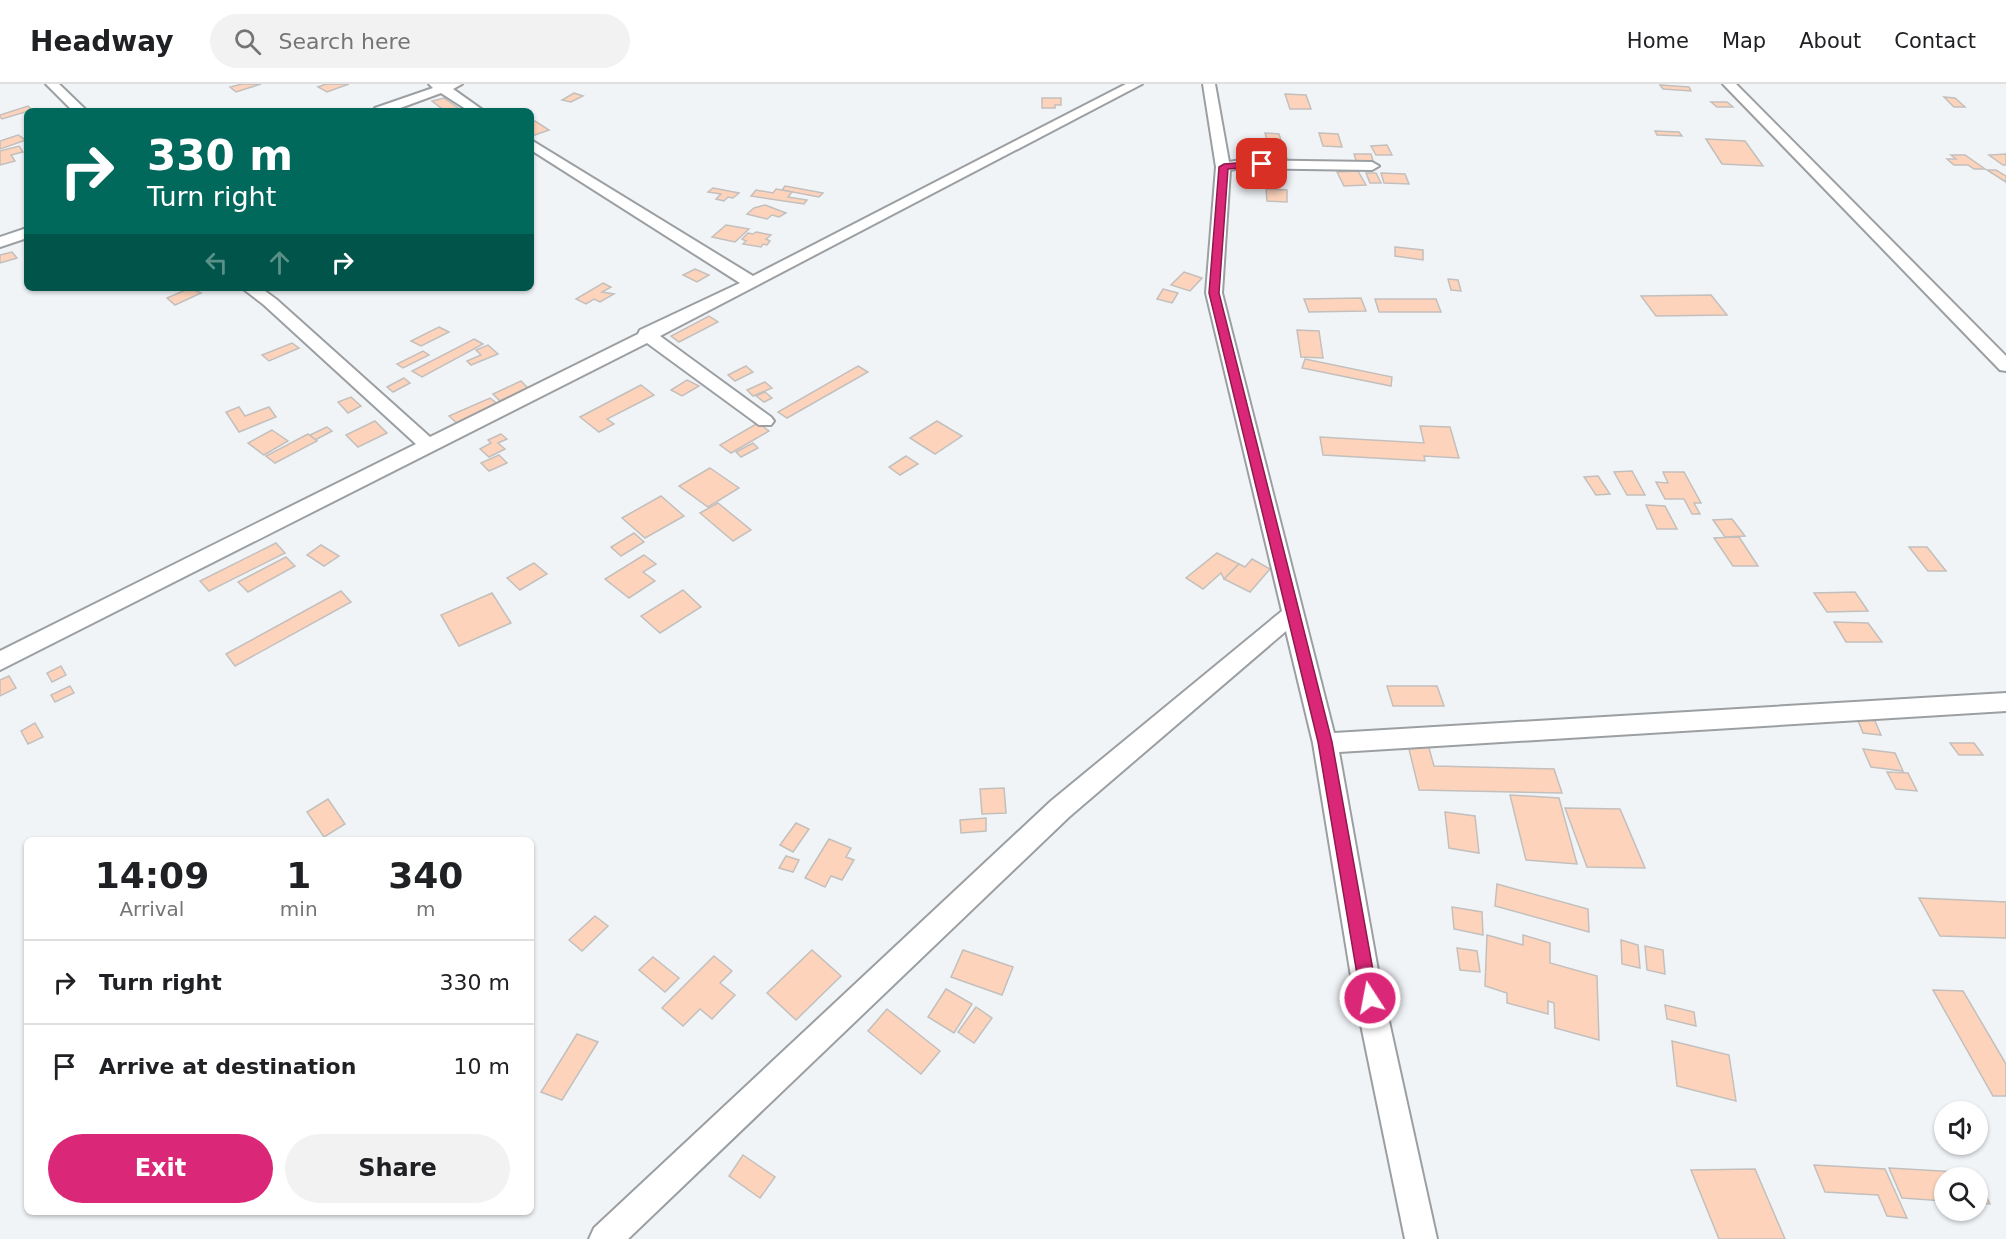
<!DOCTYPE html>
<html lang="en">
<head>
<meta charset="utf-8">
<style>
  :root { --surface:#fff; --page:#f2f2f2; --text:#202124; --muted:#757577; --line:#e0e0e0; --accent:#db2777 }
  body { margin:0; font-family:"DejaVu Sans",sans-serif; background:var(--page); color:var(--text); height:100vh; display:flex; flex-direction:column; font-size:22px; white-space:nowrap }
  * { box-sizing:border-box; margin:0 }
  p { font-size:20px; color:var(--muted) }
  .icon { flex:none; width:33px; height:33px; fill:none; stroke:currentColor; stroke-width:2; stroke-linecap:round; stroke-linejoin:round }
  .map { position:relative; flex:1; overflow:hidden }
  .panel { position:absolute; left:24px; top:753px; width:510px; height:378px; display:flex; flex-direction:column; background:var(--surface); border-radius:9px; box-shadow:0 2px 4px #0004 }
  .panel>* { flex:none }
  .hud { position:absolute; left:24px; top:24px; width:510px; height:183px; border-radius:9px; box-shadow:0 2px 4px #0004; background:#00695c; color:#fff; overflow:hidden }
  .controls { position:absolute; left:1934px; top:1017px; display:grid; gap:12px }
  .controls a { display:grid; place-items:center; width:54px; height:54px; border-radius:50%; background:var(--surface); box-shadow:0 2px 4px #0004; font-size:30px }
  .pin { position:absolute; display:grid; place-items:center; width:51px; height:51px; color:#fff; margin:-26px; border-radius:12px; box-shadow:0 3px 9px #0006 }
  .me { position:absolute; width:66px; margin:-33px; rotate:349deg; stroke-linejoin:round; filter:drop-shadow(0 0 4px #0008) }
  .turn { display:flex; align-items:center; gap:21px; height:126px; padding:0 24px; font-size:27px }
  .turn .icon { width:78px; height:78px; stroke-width:2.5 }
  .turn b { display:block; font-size:42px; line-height:51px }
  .lanes { display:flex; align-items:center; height:57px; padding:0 24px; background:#0003; justify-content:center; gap:30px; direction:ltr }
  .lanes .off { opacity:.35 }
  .eta { display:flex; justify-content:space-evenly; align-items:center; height:102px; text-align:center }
  .eta b { font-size:36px; font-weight:600; line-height:42px }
  .button { display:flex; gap:12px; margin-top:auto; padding:12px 24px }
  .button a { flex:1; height:69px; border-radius:36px; background:var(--accent); color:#fff; font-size:24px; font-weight:600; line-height:69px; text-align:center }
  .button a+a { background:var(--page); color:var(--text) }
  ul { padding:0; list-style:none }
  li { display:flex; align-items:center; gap:18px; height:84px; padding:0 24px; border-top:2px solid var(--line) }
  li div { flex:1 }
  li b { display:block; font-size:22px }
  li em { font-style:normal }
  header { display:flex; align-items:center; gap:36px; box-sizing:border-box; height:84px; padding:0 30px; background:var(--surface); border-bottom:2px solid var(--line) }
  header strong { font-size:28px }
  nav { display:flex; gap:33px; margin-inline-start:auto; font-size:21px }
  .search { width:420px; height:54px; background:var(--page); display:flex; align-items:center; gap:15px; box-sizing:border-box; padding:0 21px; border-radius:33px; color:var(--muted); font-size:22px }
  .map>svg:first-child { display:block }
</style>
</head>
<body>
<header>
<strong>Headway</strong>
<div class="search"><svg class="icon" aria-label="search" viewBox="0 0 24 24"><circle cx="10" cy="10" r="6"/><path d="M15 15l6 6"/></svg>Search here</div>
<nav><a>Home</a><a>Map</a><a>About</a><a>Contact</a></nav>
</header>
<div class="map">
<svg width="2006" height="1155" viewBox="0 0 2006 1155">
  <rect width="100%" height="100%" fill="#f1f4f7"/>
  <g fill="#fdd4bb" stroke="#c3bfbd" stroke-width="1.5">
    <polygon points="242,0 261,0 236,8 230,3"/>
    <polygon points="326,0 349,0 327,8 318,3"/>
    <polygon points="1660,1 1689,3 1691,7 1663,5"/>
    <polygon points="574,9 583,12 571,18 562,16"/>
    <polygon points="1285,10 1306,11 1311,25 1290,25"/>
    <polygon points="1944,13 1955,14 1965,23 1954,23"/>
    <polygon points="444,14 462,27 445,27 432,17"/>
    <polygon points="1042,14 1061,14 1061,21 1055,21 1055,24 1042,24"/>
    <polygon points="1711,18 1727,18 1733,23 1717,23"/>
    <polygon points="28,22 32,26 2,35 0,33 0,31"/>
    <polygon points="535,37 549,46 532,52 531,39"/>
    <polygon points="1655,47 1679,48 1682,52 1657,51"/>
    <polygon points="1265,49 1279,50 1287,75 1272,75"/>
    <polygon points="1319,49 1338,50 1342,63 1323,62"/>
    <polygon points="18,51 26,56 0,65 0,57"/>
    <polygon points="1706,55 1745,57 1763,82 1722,80"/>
    <polygon points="1387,61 1392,71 1376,71 1371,62"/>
    <polygon points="19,62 23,68 11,71 15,77 0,81 0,67"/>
    <polygon points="1354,70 1371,70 1374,80 1357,79"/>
    <polygon points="2006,70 2006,81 2003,81 1989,71"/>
    <polygon points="1951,71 1965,71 1985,85 1974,85 1968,81 1954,81 1947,75 1956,75"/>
    <polygon points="1268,84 1281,85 1279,103 1266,102"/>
    <polygon points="1987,86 1996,86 2006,92 2006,98"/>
    <polygon points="1358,87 1366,101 1344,102 1337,88"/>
    <polygon points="1366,89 1376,89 1381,99 1370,99"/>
    <polygon points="1381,89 1405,90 1409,100 1384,99"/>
    <polygon points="785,102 823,109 819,113 782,106"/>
    <polygon points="713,104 739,109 733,114 728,113 724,117 716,115 721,110 708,108"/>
    <polygon points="776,105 792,108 788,113 807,116 804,120 751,112 756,106 773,109"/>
    <polygon points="1266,105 1287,106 1287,118 1267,117"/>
    <polygon points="765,121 786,129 779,133 772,131 767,135 747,130 754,124"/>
    <polygon points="726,141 749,145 735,158 712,153"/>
    <polygon points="756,148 771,151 766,155 770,157 767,161 763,160 761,163 743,160 746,157 742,155 748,149 753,150"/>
    <polygon points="1395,163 1423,166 1423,176 1395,172"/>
    <polygon points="12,168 17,174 0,179 0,171"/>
    <polygon points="695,185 709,191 697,198 683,191"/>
    <polygon points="1184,188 1202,194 1190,207 1171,201"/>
    <polygon points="1448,195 1458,196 1461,207 1451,206"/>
    <polygon points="603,199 611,203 602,208 614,210 600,218 594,215 586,220 576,215"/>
    <polygon points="190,204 201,209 175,221 167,214"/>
    <polygon points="1163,205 1178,209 1172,219 1157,215"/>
    <polygon points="1711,211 1727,231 1656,232 1641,212"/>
    <polygon points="1361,214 1366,227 1309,228 1304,215"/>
    <polygon points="1375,215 1436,215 1441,228 1379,228"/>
    <polygon points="709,232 718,238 679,258 671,252"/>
    <polygon points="439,243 449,248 421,262 411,257"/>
    <polygon points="1297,246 1319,247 1323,274 1301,273"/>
    <polygon points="474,255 483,260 422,293 412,287"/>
    <polygon points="292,259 299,264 269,277 262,271"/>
    <polygon points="488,261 498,270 471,281 467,277 481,271 476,266"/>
    <polygon points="423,267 429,271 403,284 397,280"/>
    <polygon points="1305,275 1392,293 1391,302 1302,284"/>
    <polygon points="746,282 753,288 735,297 728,291"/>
    <polygon points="858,282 868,288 787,334 778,328"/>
    <polygon points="404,294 410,299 393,308 387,303"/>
    <polygon points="687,296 699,302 682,312 671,306"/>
    <polygon points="521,297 528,304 500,317 493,310"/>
    <polygon points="765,298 772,304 753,312 747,306"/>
    <polygon points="641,301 654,311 607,335 614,340 599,348 580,333"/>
    <polygon points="765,308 772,314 764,318 756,312"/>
    <polygon points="351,313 361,322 348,329 338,318"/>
    <polygon points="490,314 499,321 458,340 449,332"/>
    <polygon points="239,323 245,332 269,323 276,333 239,348 226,328"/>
    <polygon points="375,337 387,349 358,363 346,351"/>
    <polygon points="937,337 962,352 935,370 910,354"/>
    <polygon points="758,339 769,347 731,369 720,361"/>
    <polygon points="1420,342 1450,343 1459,374 1424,372 1425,377 1323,371 1320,353 1424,359"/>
    <polygon points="327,343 332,347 315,356 310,351"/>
    <polygon points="272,346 288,357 264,371 248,359"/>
    <polygon points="308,350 317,357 275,379 266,372"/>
    <polygon points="501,350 507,355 498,359 505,365 489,373 480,365 491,359 488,356"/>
    <polygon points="753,359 758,364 741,373 736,368"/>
    <polygon points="499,371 507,379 489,387 481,379"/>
    <polygon points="906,372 918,380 900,391 889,383"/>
    <polygon points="710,384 739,404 708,423 679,402"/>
    <polygon points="1632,387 1645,411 1627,411 1614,388"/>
    <polygon points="1663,388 1684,388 1701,419 1694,419 1700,430 1692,430 1684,415 1665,415 1656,398 1668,399"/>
    <polygon points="1598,392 1610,410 1596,411 1584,393"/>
    <polygon points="661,412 684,432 645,454 622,434"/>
    <polygon points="718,419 751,446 733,457 700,429"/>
    <polygon points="1646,421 1665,422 1677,445 1657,445"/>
    <polygon points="1732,435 1745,452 1725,453 1713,436"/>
    <polygon points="634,449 644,458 621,472 611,463"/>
    <polygon points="1739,453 1758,482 1733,482 1714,454"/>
    <polygon points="276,459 285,469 209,507 200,497"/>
    <polygon points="321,461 339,472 324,482 307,471"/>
    <polygon points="1909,463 1927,463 1946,487 1928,487"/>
    <polygon points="1217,469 1239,480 1224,495 1221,489 1203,505 1186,494"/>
    <polygon points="644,471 656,480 643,488 655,497 629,514 605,495"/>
    <polygon points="286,473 295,482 248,508 238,498"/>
    <polygon points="1252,475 1270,485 1250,508 1224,495 1239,480 1245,483"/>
    <polygon points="534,479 547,490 520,506 507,494"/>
    <polygon points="683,506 701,523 660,549 641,532"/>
    <polygon points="341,507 351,518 235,582 226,570"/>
    <polygon points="1855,508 1868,527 1827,528 1814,509"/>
    <polygon points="492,509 511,539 459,562 441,531"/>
    <polygon points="1834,538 1868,539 1882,558 1846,558"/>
    <polygon points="61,582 66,591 52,598 47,589"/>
    <polygon points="9,592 16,604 0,612 0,596"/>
    <polygon points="70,602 74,609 55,618 51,611"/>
    <polygon points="1387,602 1437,602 1444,622 1393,622"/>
    <polygon points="1857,634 1875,637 1881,651 1863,649"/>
    <polygon points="35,639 43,653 28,660 21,647"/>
    <polygon points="1407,657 1427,657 1434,682 1554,685 1562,709 1419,706"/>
    <polygon points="1950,659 1974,659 1983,671 1959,671"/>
    <polygon points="1863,665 1895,669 1903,687 1871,683"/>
    <polygon points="1887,688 1908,689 1917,707 1896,705"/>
    <polygon points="1004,704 1006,729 982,730 980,705"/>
    <polygon points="1510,711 1559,714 1577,780 1526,776"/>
    <polygon points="328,715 345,740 324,753 307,728"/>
    <polygon points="1565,724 1620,725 1645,784 1587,783"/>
    <polygon points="1445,728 1475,732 1479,769 1449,764"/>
    <polygon points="986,734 986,747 961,749 960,736"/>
    <polygon points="796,739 809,745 793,768 780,761"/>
    <polygon points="829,755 851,764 846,773 854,776 842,796 831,792 825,803 805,794"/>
    <polygon points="786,772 799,776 793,788 779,784"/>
    <polygon points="1497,800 1588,825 1589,848 1495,822"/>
    <polygon points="1919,814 2006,818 2006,854 1940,852"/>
    <polygon points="1452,823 1482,828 1483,851 1454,845"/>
    <polygon points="595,832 608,842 582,867 569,856"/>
    <polygon points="1487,851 1523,861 1523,851 1550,859 1550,879 1597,892 1599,956 1555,944 1554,919 1548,917 1548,930 1507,919 1507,909 1485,902"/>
    <polygon points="1621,856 1638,861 1640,884 1622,880"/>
    <polygon points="1645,862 1663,866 1665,890 1647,886"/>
    <polygon points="1457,864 1477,867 1480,888 1460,886"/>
    <polygon points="812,866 841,892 796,936 767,909"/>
    <polygon points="963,866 1013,883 1002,911 951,893"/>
    <polygon points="714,872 732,887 720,899 735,911 712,935 700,925 683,942 662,924"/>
    <polygon points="653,873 679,894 665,908 639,886"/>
    <polygon points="946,905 972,920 954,949 928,933"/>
    <polygon points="1933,906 1963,907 2006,980 2006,1012 1993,1012"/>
    <polygon points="1665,921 1694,928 1696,942 1667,935"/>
    <polygon points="976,923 992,934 974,959 958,948"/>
    <polygon points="887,925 940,967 921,990 868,947"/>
    <polygon points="577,950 598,958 562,1016 541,1008"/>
    <polygon points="1672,957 1729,971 1736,1017 1677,1002"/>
    <polygon points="743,1071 775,1093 760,1114 729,1092"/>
    <polygon points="1814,1081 1885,1085 1907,1134 1887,1132 1878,1111 1825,1108"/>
    <polygon points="1889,1084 1975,1089 1990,1120 1977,1119 1977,1094 1944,1094 1944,1117 1902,1114"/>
    <polygon points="1755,1085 1785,1155 1719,1155 1691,1086"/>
  </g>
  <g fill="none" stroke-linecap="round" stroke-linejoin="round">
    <g stroke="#9c9fa2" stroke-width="4">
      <g id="minor">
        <polygon points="46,0 59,0 87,27 73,27"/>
        <polygon points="429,0 462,0 453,5 484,27 469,27 441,9 392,27 374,27 375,24 433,4"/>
        <polygon points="1126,0 1142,0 660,252 771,333 774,337 771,341 759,341 647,259 0,586 0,567 416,360 264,221 242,204 261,204 276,215 430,353 638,250 640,246 740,199 531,66 531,56 753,192"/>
        <polygon points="1203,0 1215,0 1229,78 1241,76 1372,78 1379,82 1372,86 1241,84 1230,86 1222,209 1334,649 2006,609 2006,627 1339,668 1379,892 1437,1155 1405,1155 1351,892 1313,659 1286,547 1069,733 628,1155 589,1155 594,1144 1051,717 1282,527 1206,209 1216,83"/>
        <polygon points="1723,0 1736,0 2006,272 2006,287 2000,286"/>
        <polygon points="27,144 27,154 0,163 0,153"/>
      </g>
    </g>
    <use href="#minor" fill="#fff" fill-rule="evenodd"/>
  </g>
  <polygon fill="#db2777" stroke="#8e194d" stroke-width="1.5" points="1262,77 1264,78 1264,82 1228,85 1219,209 1332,658 1378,914 1376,920 1370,923 1364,920 1361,914 1318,658 1209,209 1219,83 1224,80"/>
</svg>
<div class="controls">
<a><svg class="icon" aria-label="sound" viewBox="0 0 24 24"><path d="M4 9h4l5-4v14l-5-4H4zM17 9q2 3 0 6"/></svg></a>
<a><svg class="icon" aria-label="search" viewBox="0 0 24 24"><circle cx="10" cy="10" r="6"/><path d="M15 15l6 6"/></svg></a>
</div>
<div class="pin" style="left:1262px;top:80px;background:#d93025"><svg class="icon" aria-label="arrive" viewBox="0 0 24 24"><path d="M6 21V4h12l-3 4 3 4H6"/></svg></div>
<svg class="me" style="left:1370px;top:914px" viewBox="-20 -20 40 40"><circle r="17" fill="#db2777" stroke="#fff" stroke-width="3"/><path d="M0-11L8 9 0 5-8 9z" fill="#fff"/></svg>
<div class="hud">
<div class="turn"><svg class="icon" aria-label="right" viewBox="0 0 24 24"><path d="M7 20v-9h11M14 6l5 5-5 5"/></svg><div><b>330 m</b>Turn right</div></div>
<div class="lanes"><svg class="icon off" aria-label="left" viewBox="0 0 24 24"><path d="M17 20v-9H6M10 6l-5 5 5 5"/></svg><svg class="icon off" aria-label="ahead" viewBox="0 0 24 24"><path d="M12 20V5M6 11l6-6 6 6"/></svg><svg class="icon" aria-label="right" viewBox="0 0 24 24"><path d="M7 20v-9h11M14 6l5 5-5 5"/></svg></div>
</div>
<section class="panel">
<div class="eta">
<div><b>14:09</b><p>Arrival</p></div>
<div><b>1</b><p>min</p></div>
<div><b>340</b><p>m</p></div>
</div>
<ul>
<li><svg class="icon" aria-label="right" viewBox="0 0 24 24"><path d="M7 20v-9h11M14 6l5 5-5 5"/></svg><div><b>Turn right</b></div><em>330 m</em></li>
<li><svg class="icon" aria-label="arrive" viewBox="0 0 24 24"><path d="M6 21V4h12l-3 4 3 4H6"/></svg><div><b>Arrive at destination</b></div><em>10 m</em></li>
</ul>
<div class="button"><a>Exit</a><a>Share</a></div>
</section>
</div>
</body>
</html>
